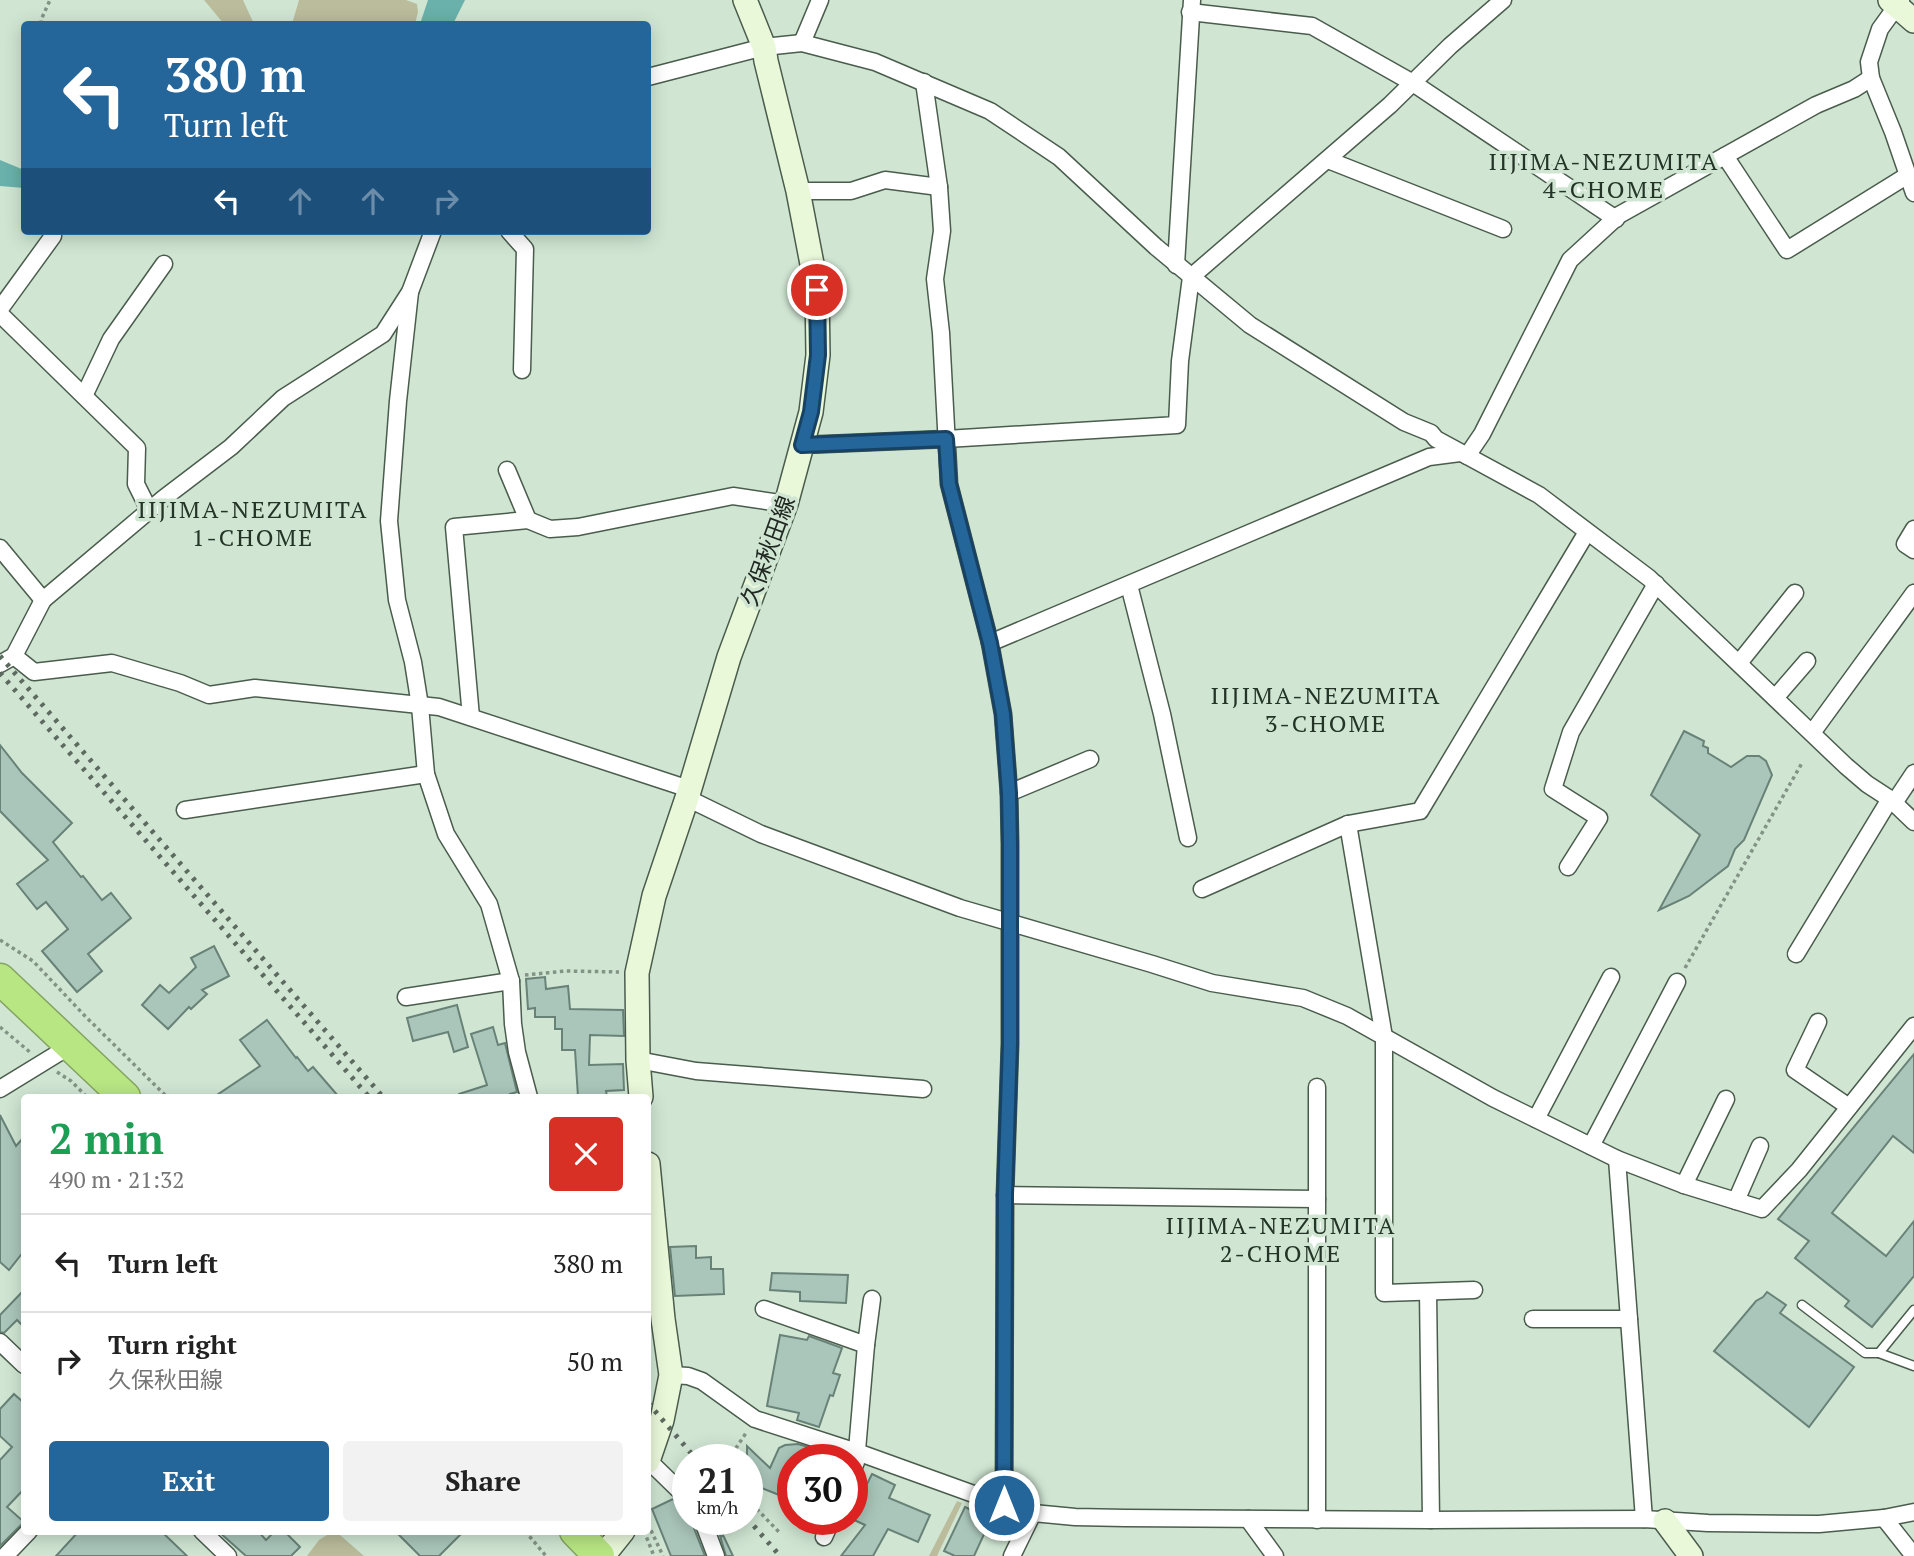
<!DOCTYPE html>
<html lang="en">
<head>
<meta charset="utf-8">
<style>
  :root { --surface:#fff; --page:#f2f2f2; --text:#222; --muted:#767676; --line:#e0e0e0; --accent:#24659a }
  body { margin:0; font-family:"PT Serif","Noto Sans JP",serif; background:var(--page); color:var(--text); height:100vh; display:flex; flex-direction:column; font-size:26px; white-space:nowrap }
  * { box-sizing:border-box; margin:0 }
  p { font-size:23px; color:var(--muted) }
  .icon { flex:none; width:38px; height:38px; fill:none; stroke:currentColor; stroke-width:2; stroke-linecap:round; stroke-linejoin:round }
  .map { position:relative; flex:1; overflow:hidden }
  .panel { position:absolute; left:21px; top:1094px; width:630px; height:441px; display:flex; flex-direction:column; background:var(--surface); border-radius:7px; box-shadow:0 4px 18px #0003 }
  .panel>* { flex:none }
  .guide { position:absolute; left:21px; top:21px; width:630px; height:214px; border-radius:7px; box-shadow:0 4px 18px #0003; background:#24659a; color:#fff; overflow:hidden }
  .speed { position:absolute; left:672px; top:1444px; display:flex; gap:14px; font-size:35px; font-weight:700; text-align:center }
  .speed>* { display:grid; place-content:center; width:91px; height:91px; border-radius:50%; background:var(--surface); box-shadow:0 4px 18px #0003; line-height:1 }
  .speed small { font-size:18px; font-weight:400 }
  .speed .limit { border:10px solid #d22; background:#fff; color:#111 }
  .pin { position:absolute; display:grid; place-items:center; width:60px; height:60px; color:#fff; margin:-30px; border:4px solid #fff; border-radius:50%; box-shadow:0 2px 7px #0007 }
  .me { position:absolute; width:77px; margin:-38px; rotate:0deg; stroke-linejoin:round; filter:drop-shadow(0 0 5px #0008) }
  .turn { display:flex; align-items:center; gap:24px; height:147px; padding:0 28px; font-size:32px }
  .turn .icon { width:91px; height:91px; stroke-width:2.5 }
  .turn b { display:block; font-size:49px; line-height:60px }
  .lanes { display:flex; align-items:center; height:66px; padding:0 28px; background:#0003; justify-content:center; gap:35px; direction:ltr }
  .lanes .off { opacity:.35 }
  .round { display:grid; place-items:center; flex:none; width:74px; height:74px; border-radius:7px; background:var(--page) }
  .headline { display:flex; align-items:center; justify-content:space-between; height:119px; padding:0 28px }
  h1 { font-size:42px; font-weight:800; line-height:52px; color:#1e9e55 }
  .action { display:flex; gap:14px; margin-top:auto; padding:14px 28px }
  .action a { flex:1; height:80px; border-radius:7px; background:var(--accent); color:#fff; font-size:28px; font-weight:800; line-height:80px; text-align:center }
  .action a+a { background:var(--page); color:var(--text) }
  ul { padding:0; list-style:none }
  li { display:flex; align-items:center; gap:21px; height:98px; padding:0 28px; border-top:2px solid var(--line) }
  li div { flex:1 }
  li b { display:block; font-size:26px }
  li em { font-style:normal }
  .map>svg:first-child { display:block }
</style>
</head>
<body>
<div class="map">
<svg width="1914" height="1556" viewBox="0 0 1914 1556">
  <rect width="100%" height="100%" fill="#d0e6d3"/>
  <g fill="#babc9b">
    <polygon points="204,0 243,0 254,24 224,24"/>
    <polygon points="299,0 406,0 417,4 418,12 415,24 292,24"/>
    <polygon points="957,1501 962,1503 937,1556 929,1556"/>
    <polygon points="327,1535 340,1535 364,1556 307,1556 319,1540"/>
  </g>
  <g fill="#6ab1ab">
    <polygon points="428,0 465,0 453,24 420,24"/>
    <polygon points="0,160 24,170 24,188 0,186"/>
  </g>
  <g fill="#aac6ba" stroke="#688278" stroke-width="2">
    <polygon points="1684,731 1704,741 1703,746 1708,748 1708,753 1731,767 1747,756 1759,756 1766,761 1772,775 1744,840 1735,849 1728,866 1689,896 1659,910 1700,835 1651,795"/>
    <polygon points="0,745 22,773 72,823 53,842 81,877 83,876 102,900 111,893 131,918 88,954 102,971 77,992 42,951 68,929 46,902 37,909 17,884 48,860 0,811"/>
    <polygon points="214,946 229,976 202,990 207,994 191,1009 189,1007 168,1029 142,1005 160,985 169,993 196,967 191,958"/>
    <polygon points="545,977 546,989 568,986 570,1009 623,1010 624,1036 590,1035 589,1065 623,1064 624,1090 606,1091 607,1096 578,1097 575,1050 562,1050 562,1029 555,1029 555,1017 535,1017 535,1008 528,1009 526,979"/>
    <polygon points="457,1005 468,1047 454,1052 448,1032 413,1041 407,1018"/>
    <polygon points="267,1020 296,1058 297,1057 308,1071 313,1067 339,1097 214,1097 260,1066 240,1040"/>
    <polygon points="493,1027 498,1045 505,1043 517,1092 510,1094 511,1097 459,1097 459,1094 487,1085 471,1034"/>
    <polygon points="1914,1054 1914,1153 1893,1136 1832,1213 1886,1256 1914,1221 1914,1276 1872,1327 1845,1306 1849,1301 1795,1258 1809,1241 1778,1219"/>
    <polygon points="0,1115 16,1146 24,1137 24,1251 9,1270 0,1262"/>
    <polygon points="696,1246 696,1258 711,1257 711,1269 723,1269 724,1294 675,1296 670,1247"/>
    <polygon points="772,1273 848,1275 846,1303 800,1301 800,1292 770,1290"/>
    <polygon points="24,1290 24,1327 17,1320 4,1333 0,1332 0,1315"/>
    <polygon points="1767,1292 1786,1305 1780,1313 1854,1367 1809,1427 1714,1351 1756,1301 1763,1297"/>
    <polygon points="780,1335 807,1340 809,1336 842,1348 833,1373 840,1375 833,1396 830,1395 819,1427 797,1420 799,1413 767,1406"/>
    <polygon points="14,1394 24,1403 24,1489 7,1507 24,1522 0,1546 0,1460 12,1447 0,1436 0,1409"/>
    <polygon points="798,1444 812,1448 808,1460 793,1460 793,1475 784,1497 747,1482 747,1446 770,1468 779,1448 785,1445"/>
    <polygon points="872,1474 895,1485 889,1498 930,1515 918,1542 888,1529 873,1556 841,1556 865,1525 852,1519 852,1498 860,1481 867,1484"/>
    <polygon points="673,1499 679,1505 683,1513 686,1511 688,1519 690,1519 693,1526 705,1556 671,1556 652,1509"/>
    <polygon points="965,1507 991,1519 974,1556 955,1556 944,1551"/>
    <polygon points="717,1526 722,1536 723,1535 733,1556 726,1556"/>
    <polygon points="79,1531 161,1531 187,1556 56,1556"/>
    <polygon points="218,1531 258,1531 266,1540 275,1531 284,1531 300,1547 291,1556 246,1556"/>
    <polygon points="395,1531 464,1531 439,1556 420,1556"/>
  </g>
  <g fill="none" stroke-linecap="round" stroke-linejoin="round">
    <g stroke="#4a5c4c" stroke-width="11">
      <g id="lane">
        <polyline points="1802,1305 1865,1353 1879,1353"/>
        <polyline points="1914,1310 1879,1353 1914,1366"/>
      </g>
    </g>
    <g stroke="#4a5c4c" stroke-width="19">
      <g id="street">
        <polyline points="1901,0 1880,29 1869,62 1871,78 1893,132 1914,193"/>
        <polyline points="1190,12 1312,26 1413,83 1616,219"/>
        <polyline points="802,43 820,0"/>
        <polyline points="648,77 764,47 802,43 875,62 990,111 1059,157 1156,247 1250,325 1404,422 1431,433 1436,439 1539,495 1649,578 1846,766 1867,784 1890,799 1914,822"/>
        <polyline points="924,82 939,187 942,231 935,279 941,333 949,484 990,643 1003,714 1009,793 1010,844 1010,1044 1005,1195 1004,1505"/>
        <polyline points="1725,156 1787,250 1908,175"/>
        <polyline points="1328,160 1503,229"/>
        <polyline points="798,191 851,191 885,180 939,187"/>
        <polyline points="509,231 525,249 522,370"/>
        <polyline points="1176,265 1192,0"/>
        <polyline points="0,309 53,236"/>
        <polyline points="0,314 137,448 136,484 149,510"/>
        <polyline points="84,396 111,339 164,264"/>
        <polyline points="802,445 946,439 1177,425 1180,361 1191,277 1390,105 1450,46 1503,0"/>
        <polyline points="1467,456 1482,434 1570,260 1619,215 1816,105 1854,89 1871,78"/>
        <polyline points="507,470 528,520"/>
        <polyline points="1914,529 1905,544 1914,550"/>
        <polyline points="0,548 43,600"/>
        <polyline points="1129,585 1162,714 1188,838"/>
        <polyline points="990,643 1429,457 1460,453"/>
        <polyline points="14,656 34,672 112,663 180,683 209,695 255,688 439,707 689,789"/>
        <polyline points="1739,663 1795,593"/>
        <polyline points="0,664 14,656 43,600 164,498 231,447 283,398 383,334 410,292 433,231"/>
        <polyline points="1775,698 1807,661"/>
        <polyline points="471,717 454,527 528,520 550,529 578,527 733,496 786,504"/>
        <polyline points="1812,733 1914,593"/>
        <polyline points="1009,793 1090,759"/>
        <polyline points="687,798 761,834 960,908 1152,964 1212,983 1303,998 1347,1016 1493,1098 1617,1159 1684,1185 1762,1209 1799,1170 1914,1026"/>
        <polyline points="1894,803 1914,773"/>
        <polyline points="185,810 426,774"/>
        <polyline points="1348,824 1384,1037 1384,1293 1474,1290"/>
        <polyline points="1568,867 1599,818 1553,789 1571,732 1656,584"/>
        <polyline points="1202,889 1348,824 1420,811 1587,532"/>
        <polyline points="1796,954 1890,799"/>
        <polyline points="511,981 513,1024 517,1052 529,1097"/>
        <polyline points="406,997 511,981 489,904 446,834 426,774 420,706 413,662 397,600 389,521 398,401 410,292"/>
        <polyline points="1818,1022 1795,1070 1849,1107"/>
        <polyline points="638,1060 696,1071 923,1089"/>
        <polyline points="0,1089 70,1046"/>
        <polyline points="1536,1119 1611,977"/>
        <polyline points="1591,1146 1677,982"/>
        <polyline points="1617,1159 1644,1519"/>
        <polyline points="1684,1185 1726,1099"/>
        <polyline points="1005,1195 1317,1199"/>
        <polyline points="1736,1201 1760,1146"/>
        <polyline points="1428,1292 1431,1520"/>
        <polyline points="764,1309 866,1345"/>
        <polyline points="1533,1319 1629,1319"/>
        <polyline points="0,1342 24,1365"/>
        <polyline points="671,1375 688,1376 702,1381 755,1419 857,1452 1004,1505 1033,1513 1075,1517 1125,1518 1431,1520 1644,1519 1708,1523 1819,1524 1884,1518 1914,1512"/>
        <polyline points="648,1460 688,1499"/>
        <polyline points="852,1472 856,1462 866,1345 872,1299"/>
        <polyline points="1884,1518 1914,1556"/>
        <polyline points="702,1519 716,1556"/>
        <polyline points="1248,1519 1275,1556"/>
        <polyline points="1317,1520 1317,1087"/>
        <polyline points="202,1531 228,1556"/>
        <polyline points="824,1537 832,1519"/>
        <polyline points="5,1556 29,1531"/>
        <polyline points="1012,1556 1033,1513"/>
      </g>
    </g>
    <g stroke="#4a5c4c" stroke-width="26">
      <g id="secondary">
        <polyline points="1890,0 1914,21"/>
        <polyline points="641,1097 638,1060 637,973 654,896 687,798 729,657 786,504 811,412 818,355 817,290 798,191 766,61 764,47 745,0"/>
        <polyline points="648,1164 663,1319 671,1375 662,1420 648,1461"/>
        <polyline points="1665,1521 1691,1556"/>
        <polyline points="603,1556 623,1531"/>
      </g>
    </g>
    <g stroke="#83a461" stroke-width="33">
      <g id="highway">
        <polyline points="0,979 125,1097"/>
        <polyline points="575,1531 599,1556"/>
      </g>
    </g>
    <g stroke="#839385" stroke-width="3.5" stroke-dasharray="3.5 3.5" stroke-linecap="butt">
      <polyline points="41,24 41,20 50,0"/>
      <polyline points="0,940 33,961 85,1016 167,1097"/>
      <polyline points="1685,968 1802,763"/>
      <polyline points="525,975 566,971 619,972"/>
      <polyline points="0,1027 31,1053"/>
      <polyline points="57,1072 71,1081 87,1097"/>
      <polyline points="728,1460 746,1433"/>
      <polyline points="747,1499 779,1532"/>
      <polyline points="648,1524 663,1556"/>
      <polyline points="525,1531 546,1556"/>
      <polyline points="644,1531 654,1556"/>
    </g>
    <use href="#lane" stroke="#fff" stroke-width="8"/>
    <use href="#street" stroke="#fff" stroke-width="16"/>
    <use href="#secondary" stroke="#eaf8da" stroke-width="23"/>
    <use href="#highway" stroke="#b8e683" stroke-width="30"/>
    <g stroke="#5d6a5f" stroke-width="5" stroke-dasharray="3.5 7" stroke-linecap="butt">
      <polyline points="0,656 383,1097"/>
      <polyline points="0,673 369,1097"/>
      <polyline points="648,1403 697,1460"/>
      <polyline points="747,1518 780,1556"/>
    </g>
  </g>
  <g fill="none" stroke-linecap="round" stroke-linejoin="round">
    <g stroke="#174264" stroke-width="18">
      <polyline id="route" points="817,290 818,355 811,412 802,445 946,439 949,484 990,643 1003,714 1009,793 1010,844 1010,1044 1005,1195 1004,1505"/>
    </g>
    <use href="#route" stroke="#24659a" stroke-width="12"/>
  </g>
  <g text-anchor="middle" stroke-width="7" stroke-linejoin="round" paint-order="stroke">
    <g font-size="23" fill="#202821" stroke="#d0e6d3">
      <text transform="translate(768 551) rotate(-70)" y="8">久保秋田線</text>
    </g>
    <g font-size="24" letter-spacing="2" fill="#243527" stroke="#d0e6d3">
      <text x="1604" y="170">IIJIMA-NEZUMITA<tspan x="1604" dy="28">4-CHOME</tspan></text>
      <text x="253" y="518">IIJIMA-NEZUMITA<tspan x="253" dy="28">1-CHOME</tspan></text>
      <text x="1326" y="704">IIJIMA-NEZUMITA<tspan x="1326" dy="28">3-CHOME</tspan></text>
      <text x="1281" y="1234">IIJIMA-NEZUMITA<tspan x="1281" dy="28">2-CHOME</tspan></text>
    </g>
  </g>
</svg>
<div class="speed"><div>21<small>km/h</small></div><div class="limit">30</div></div>
<div class="pin" style="left:817px;top:290px;background:#d93025"><svg class="icon" aria-label="arrive" viewBox="0 0 24 24"><path d="M6 21V4h12l-3 4 3 4H6"/></svg></div>
<svg class="me" style="left:1004px;top:1505px" viewBox="-20 -20 40 40"><circle r="17" fill="#24659a" stroke="#fff" stroke-width="3"/><path d="M0-11L8 9 0 5-8 9z" fill="#fff"/></svg>
<div class="guide">
<div class="turn"><svg class="icon" aria-label="left" viewBox="0 0 24 24"><path d="M17 20v-9H6M10 6l-5 5 5 5"/></svg><div><b>380 m</b>Turn left</div></div>
<div class="lanes"><svg class="icon" aria-label="left" viewBox="0 0 24 24"><path d="M17 20v-9H6M10 6l-5 5 5 5"/></svg><svg class="icon off" aria-label="ahead" viewBox="0 0 24 24"><path d="M12 20V5M6 11l6-6 6 6"/></svg><svg class="icon off" aria-label="ahead" viewBox="0 0 24 24"><path d="M12 20V5M6 11l6-6 6 6"/></svg><svg class="icon off" aria-label="right" viewBox="0 0 24 24"><path d="M7 20v-9h11M14 6l5 5-5 5"/></svg></div>
</div>
<section class="panel">
<div class="headline"><div><h1>2 min</h1><p>490 m · 21:32</p></div><a class="round" style="background:#d93025;color:#fff"><svg class="icon" aria-label="close" viewBox="0 0 24 24"><path d="M6 6l12 12M18 6L6 18"/></svg></a></div>
<ul>
<li><svg class="icon" aria-label="left" viewBox="0 0 24 24"><path d="M17 20v-9H6M10 6l-5 5 5 5"/></svg><div><b>Turn left</b></div><em>380 m</em></li>
<li><svg class="icon" aria-label="right" viewBox="0 0 24 24"><path d="M7 20v-9h11M14 6l5 5-5 5"/></svg><div><b>Turn right</b><p>久保秋田線</p></div><em>50 m</em></li>
</ul>
<div class="action"><a>Exit</a><a>Share</a></div>
</section>
</div>
</body>
</html>
